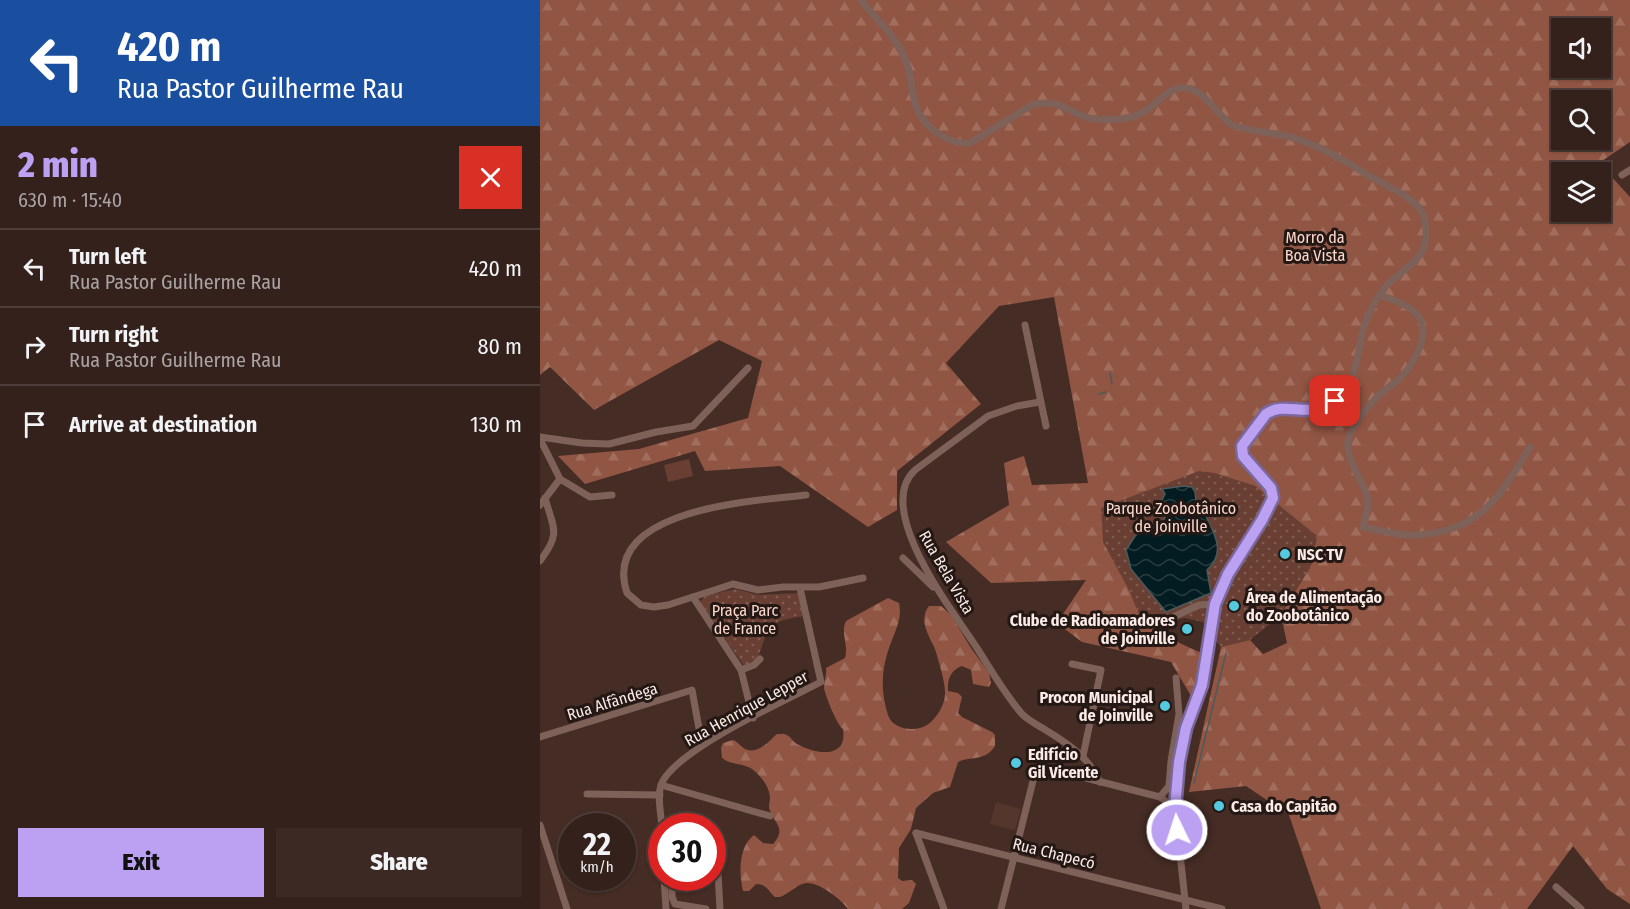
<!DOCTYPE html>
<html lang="en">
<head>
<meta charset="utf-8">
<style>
  :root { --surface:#34211b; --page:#3c2924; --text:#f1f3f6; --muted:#a9a3a3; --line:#4e3e3a; --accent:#bca0f2 }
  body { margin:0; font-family:"Fira Sans Condensed",sans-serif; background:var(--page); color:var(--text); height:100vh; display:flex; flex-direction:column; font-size:22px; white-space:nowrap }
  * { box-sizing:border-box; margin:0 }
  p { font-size:20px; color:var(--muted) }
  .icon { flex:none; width:33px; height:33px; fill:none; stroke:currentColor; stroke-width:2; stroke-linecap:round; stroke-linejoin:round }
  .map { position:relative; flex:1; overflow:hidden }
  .details { display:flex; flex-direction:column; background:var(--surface); width:540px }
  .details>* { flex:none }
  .hud { background:#1a4fa0; color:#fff; overflow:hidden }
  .fabs { position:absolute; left:1011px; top:18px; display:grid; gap:12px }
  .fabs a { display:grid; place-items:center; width:60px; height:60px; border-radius:0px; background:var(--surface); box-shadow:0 2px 4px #0004,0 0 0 2px var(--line); font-size:30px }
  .speed { position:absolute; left:18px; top:813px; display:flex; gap:12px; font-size:30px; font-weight:700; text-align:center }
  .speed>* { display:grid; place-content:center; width:78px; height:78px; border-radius:50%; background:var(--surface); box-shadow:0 2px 4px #0004,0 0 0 2px var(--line); line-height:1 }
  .speed small { font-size:15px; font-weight:400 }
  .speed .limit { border:9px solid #d22; background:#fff; color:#111 }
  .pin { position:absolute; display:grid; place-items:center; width:51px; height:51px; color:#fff; margin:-26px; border-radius:12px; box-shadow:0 3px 9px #0006 }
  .me { position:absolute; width:66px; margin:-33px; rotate:356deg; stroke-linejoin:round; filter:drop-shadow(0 0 4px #0008) }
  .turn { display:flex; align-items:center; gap:21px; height:126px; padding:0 18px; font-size:27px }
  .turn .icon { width:78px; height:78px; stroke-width:2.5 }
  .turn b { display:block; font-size:42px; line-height:51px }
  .round { display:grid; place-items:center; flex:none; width:63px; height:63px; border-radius:0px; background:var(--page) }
  .overview { display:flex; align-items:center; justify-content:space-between; height:102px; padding:0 18px }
  h1 { font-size:36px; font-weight:800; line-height:45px; color:var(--accent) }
  .button { display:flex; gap:12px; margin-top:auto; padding:12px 18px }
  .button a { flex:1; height:69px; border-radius:0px; background:var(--accent); color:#111; font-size:24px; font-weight:800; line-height:69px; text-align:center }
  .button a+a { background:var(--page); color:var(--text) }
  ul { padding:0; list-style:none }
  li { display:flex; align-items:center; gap:18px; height:78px; padding:0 18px; border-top:2px solid var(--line) }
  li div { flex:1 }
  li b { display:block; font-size:22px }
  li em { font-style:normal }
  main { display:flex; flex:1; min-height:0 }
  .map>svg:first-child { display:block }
</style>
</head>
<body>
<main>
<section class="details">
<div class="hud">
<div class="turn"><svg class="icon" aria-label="left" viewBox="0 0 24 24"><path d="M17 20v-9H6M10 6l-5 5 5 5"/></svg><div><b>420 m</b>Rua Pastor Guilherme Rau</div></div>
</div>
<div class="overview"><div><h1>2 min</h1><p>630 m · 15:40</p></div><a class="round" style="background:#d93025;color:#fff"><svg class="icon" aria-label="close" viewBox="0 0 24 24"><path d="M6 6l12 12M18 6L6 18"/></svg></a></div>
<ul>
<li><svg class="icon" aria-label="left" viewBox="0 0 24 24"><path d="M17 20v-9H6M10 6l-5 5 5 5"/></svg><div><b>Turn left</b><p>Rua Pastor Guilherme Rau</p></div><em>420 m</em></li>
<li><svg class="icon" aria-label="right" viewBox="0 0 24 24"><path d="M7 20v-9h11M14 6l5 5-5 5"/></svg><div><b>Turn right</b><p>Rua Pastor Guilherme Rau</p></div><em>80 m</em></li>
<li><svg class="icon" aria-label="arrive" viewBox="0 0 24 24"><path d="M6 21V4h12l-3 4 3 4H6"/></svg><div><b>Arrive at destination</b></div><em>130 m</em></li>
</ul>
<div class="button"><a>Exit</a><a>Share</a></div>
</section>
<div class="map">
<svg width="1090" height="909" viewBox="0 0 1090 909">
  <defs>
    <pattern id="grass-dots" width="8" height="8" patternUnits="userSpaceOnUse" patternTransform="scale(1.5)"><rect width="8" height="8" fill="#693f33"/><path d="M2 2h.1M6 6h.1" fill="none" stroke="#7f5b50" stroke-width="1.8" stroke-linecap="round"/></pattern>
    <pattern id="forest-firs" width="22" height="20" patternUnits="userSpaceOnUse" patternTransform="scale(1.5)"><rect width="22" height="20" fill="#915543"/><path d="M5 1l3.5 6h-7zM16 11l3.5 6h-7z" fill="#a16e5e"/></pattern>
    <pattern id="water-waves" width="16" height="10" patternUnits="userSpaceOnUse" patternTransform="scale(1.5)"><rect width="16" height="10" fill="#021c21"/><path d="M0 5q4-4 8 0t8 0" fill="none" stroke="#283d41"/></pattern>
  </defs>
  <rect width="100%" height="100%" fill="#452c24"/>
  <polygon fill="#55362d" points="456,802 481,809 475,830 450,824"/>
  <g fill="url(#grass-dots)">
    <polygon points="554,383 699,481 715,486 777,536 771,566 741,615 710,640 681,647 663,622 645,618 610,624 601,619 589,590 562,542"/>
    <path d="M195,589L219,595L260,593L265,616C230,621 229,624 218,658L204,666L160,602L165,596Z"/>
  </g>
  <g fill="url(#forest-firs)" fill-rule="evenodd">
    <path d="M0,0H1090V142L1059,163L1090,197V904L1067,889L1033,846L987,909H781L749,815L706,786L649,792L681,647L710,640L723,654L747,643L741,615L771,566L777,536L715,486L675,473L659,471L561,508L563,542L589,590L601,619L610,624H618C628,641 646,645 663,654L660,682L654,701L631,662L542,642L517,623L546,580L451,583L406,542L469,505L464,463L484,456L492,485L548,483L514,297L459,306L406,363L441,404L357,471V510L328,527L240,466L165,471L155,451L45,484L18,456L99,449L208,418L222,361L179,340L54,410L10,367L0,375ZM1022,28H1060V68H1022ZM1022,100H1060V140H1022ZM1022,172H1060V212H1022Z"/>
    <path d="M348,598L359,603C363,620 353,635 348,651C341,672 341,694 348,715C352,729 375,733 387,725C396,719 405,705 405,694C406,684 398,659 395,649C389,636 378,620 389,606H401L411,615L431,648L449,673L451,683L449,687L433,684L431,670L422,666C411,670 407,679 408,691L418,693L422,697L418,713L422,717L452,732L455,735V746C445,762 429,756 418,762L410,787L393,793L376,808L371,829L359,848L358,878L362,881L372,880L376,884L369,903L362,909H308C302,900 279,882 267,883C258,883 249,894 240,897H235C228,891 227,884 216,884L209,891H203C199,874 198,847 214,835L223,843L233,844C246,829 236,825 230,811C228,806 230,802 230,797C229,786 221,776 212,769C203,763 190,765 182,758L181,748L183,743L193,740C198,742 200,746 205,749C218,755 229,741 237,734C241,734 243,733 247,735C251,737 253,742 257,744C275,754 308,760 303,729C297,725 285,695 284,688C284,681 287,675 286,668L305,658C309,645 300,633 306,621Z"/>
  </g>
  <polygon fill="#693f33" points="149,459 153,476 128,482 124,465"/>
  <path fill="url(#water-waves)" stroke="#4d5a5c" stroke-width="1.5" d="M644,486L652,487L655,492L657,509L664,512C674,533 687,552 667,570L671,593L626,612L591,569L586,550L599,530L621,527L626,515L624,501L622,500L625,494L622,489Z"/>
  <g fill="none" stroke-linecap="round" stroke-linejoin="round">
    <g stroke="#4d5a5c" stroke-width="1.5">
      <polyline points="570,373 572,384"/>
      <polyline points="559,394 566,392"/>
      <polyline points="654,783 686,653"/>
    </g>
    <g stroke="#7e6159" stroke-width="7">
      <path d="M321,0C334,18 352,32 362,52C379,84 363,111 399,134C409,141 418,144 430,143L492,105C518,98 526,111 549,118C559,120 570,120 581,119C588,118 597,116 603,112C618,105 628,85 646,88C667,91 676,115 692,125C710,132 730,132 750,137C781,145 807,163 835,179C850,188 869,195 880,209C887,219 887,233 885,244C880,262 860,272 848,284C842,290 837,298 833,306C813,339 826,371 795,401C774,421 746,399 726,414L702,446L703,456L731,488L733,499L722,520L688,574L675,604L662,685L643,737L639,762L635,808L646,909"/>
      <polyline points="1082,175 1090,170"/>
      <path d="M839,295C866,304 892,313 880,347C876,357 871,366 864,374C857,383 847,387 839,395C830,404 811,427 808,440C805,460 821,477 827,496C830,505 825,518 823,527C840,530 861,537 878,535C941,531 961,495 990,447"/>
      <polyline points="485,325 506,426"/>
      <path d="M500,402L477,406L448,416L375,470C333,509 412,610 435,645C450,668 464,693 482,714C488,720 497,725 504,729C527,743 549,757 560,782"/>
      <polyline points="0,437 42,443 69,444 116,432 153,426 208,368"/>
      <polyline points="0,439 20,479 50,497 72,495"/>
      <path d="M266,495C215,501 59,508 87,593L101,605L114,607L128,605L193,584L218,590L243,587H279L323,578"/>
      <polyline points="0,505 20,479"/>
      <polyline points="363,558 393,587"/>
      <path d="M0,561C21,533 14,530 5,498"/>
      <polyline points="153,597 201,670 213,718"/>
      <polyline points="620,618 631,618 659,605 675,604"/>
      <polyline points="532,664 561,670 543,756"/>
      <polyline points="201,670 214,665 220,659"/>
      <polyline points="0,737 152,690 162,745"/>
      <polyline points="121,785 230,816"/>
      <polyline points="47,794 120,795"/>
      <polyline points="620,797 629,786 631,761 639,714 636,678"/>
      <polyline points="0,825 27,909"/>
      <path d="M122,826C121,814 117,797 121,785C133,751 246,700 281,682L260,588"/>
      <polyline points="376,833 682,909"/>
      <polyline points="376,833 404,909"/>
      <polyline points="176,838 180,909"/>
      <polyline points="124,878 126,909"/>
      <polyline points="132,878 132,897 135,904 166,909"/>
      <polyline points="1016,887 1041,909"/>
      <polyline points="461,909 494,777 499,770 507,768 620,797 635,808"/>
    </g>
  </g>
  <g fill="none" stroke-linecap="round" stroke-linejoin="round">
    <g stroke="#7a689d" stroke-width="15">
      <path id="route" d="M637,830L635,808L639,762L646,728L662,685L675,604L688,574L722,520L733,498L731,488L703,456L702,446L726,414C746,400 769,420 795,401"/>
    </g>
    <use href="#route" stroke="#bca0f2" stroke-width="10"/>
  </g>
  <g fill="#55cadf" stroke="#231814" stroke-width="2">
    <circle cx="745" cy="554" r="6"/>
    <circle cx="694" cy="606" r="6"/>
    <circle cx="647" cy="629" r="6"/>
    <circle cx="625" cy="706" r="6"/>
    <circle cx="476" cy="763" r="6"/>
    <circle cx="679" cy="806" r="6"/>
  </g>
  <g text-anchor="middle" stroke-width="6" stroke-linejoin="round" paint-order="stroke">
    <g font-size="16" fill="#fdd7cc" stroke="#231814">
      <text x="775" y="243">Morro da<tspan x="775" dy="18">Boa Vista</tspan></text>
      <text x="631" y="514">Parque Zoobotânico<tspan x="631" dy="18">de Joinville</tspan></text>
      <text x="205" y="616">Praça Parc<tspan x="205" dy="18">de France</tspan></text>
    </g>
    <g font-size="16" font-weight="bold" fill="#fbeae5" stroke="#231814" text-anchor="start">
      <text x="757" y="560">NSC TV</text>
      <text x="706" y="603">Área de Alimentação<tspan x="706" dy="18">do Zoobotânico</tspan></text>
      <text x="635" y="626" text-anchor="end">Clube de Radioamadores<tspan x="635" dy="18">de Joinville</tspan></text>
      <text x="613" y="703" text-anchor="end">Procon Municipal<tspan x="613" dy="18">de Joinville</tspan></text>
      <text x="488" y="760">Edifício<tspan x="488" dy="18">Gil Vicente</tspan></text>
      <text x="691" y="812">Casa do Capitão</text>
    </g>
    <g font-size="16" fill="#fbeae5" stroke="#231814">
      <text transform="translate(407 572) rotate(60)" y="6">Rua Bela Vista</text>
      <text transform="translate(72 701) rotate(-17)" y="6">Rua Alfândega</text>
      <text transform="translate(206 708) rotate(-29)" y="6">Rua Henrique Lepper</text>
      <text transform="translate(514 853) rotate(14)" y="6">Rua Chapecó</text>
    </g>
  </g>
</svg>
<div class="fabs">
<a><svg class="icon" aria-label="sound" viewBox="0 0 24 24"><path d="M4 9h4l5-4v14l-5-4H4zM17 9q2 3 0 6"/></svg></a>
<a><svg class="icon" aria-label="search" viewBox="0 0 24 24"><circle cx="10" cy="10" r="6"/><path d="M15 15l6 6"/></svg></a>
<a><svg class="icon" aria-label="layers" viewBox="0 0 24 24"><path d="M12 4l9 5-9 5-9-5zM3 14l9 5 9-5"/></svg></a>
</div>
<div class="speed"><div>22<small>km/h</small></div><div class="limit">30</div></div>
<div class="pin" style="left:795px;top:401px;background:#d93025"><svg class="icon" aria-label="arrive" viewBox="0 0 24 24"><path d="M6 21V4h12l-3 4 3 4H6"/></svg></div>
<svg class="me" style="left:637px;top:830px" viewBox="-20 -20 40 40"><circle r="17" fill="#bca0f2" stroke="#fff" stroke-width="3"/><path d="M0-11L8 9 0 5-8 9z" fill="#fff"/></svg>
</div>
</main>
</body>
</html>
